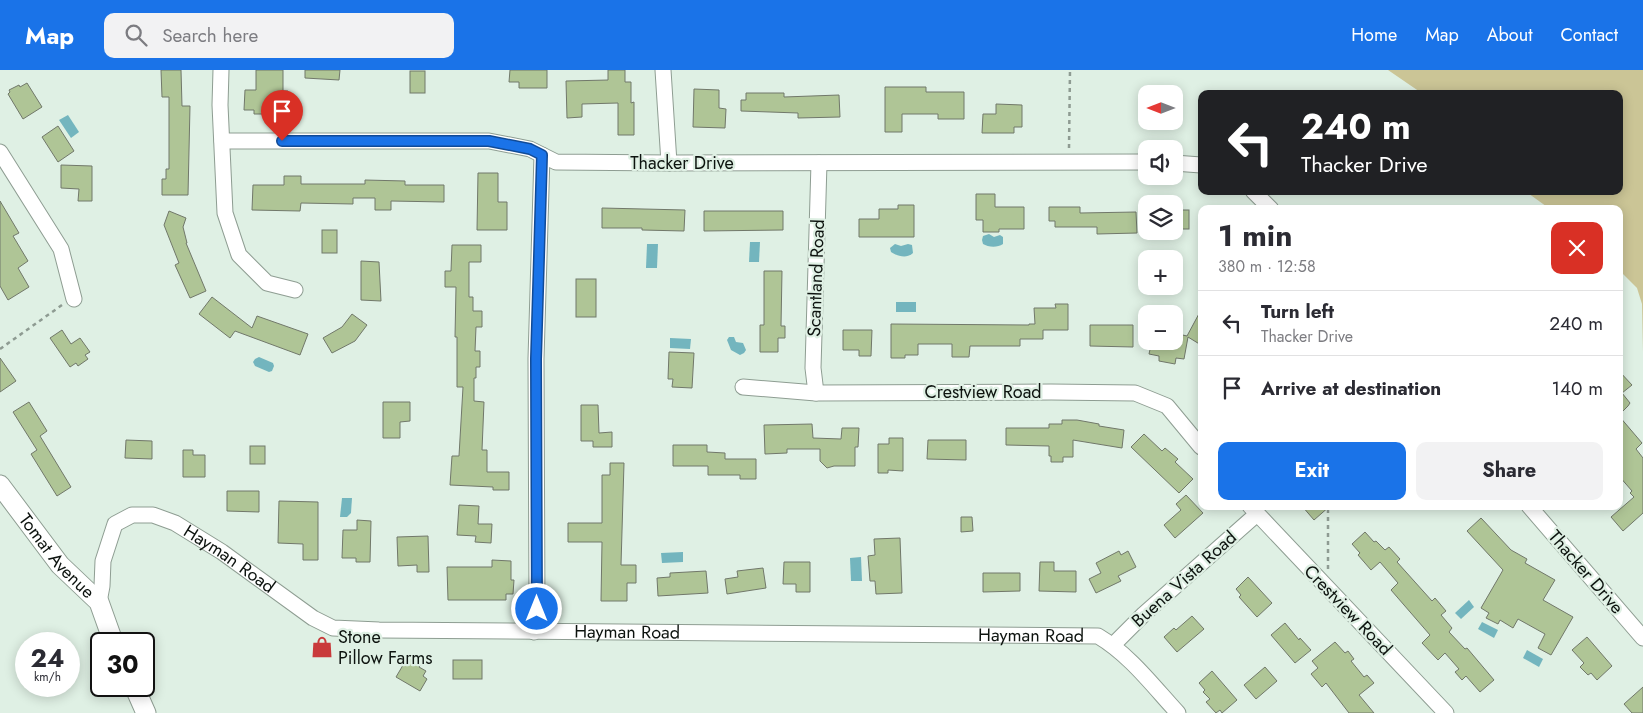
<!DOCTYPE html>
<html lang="en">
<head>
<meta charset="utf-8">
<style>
  :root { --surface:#fff; --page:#f2f2f3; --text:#2b2b33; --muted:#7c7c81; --line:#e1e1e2; --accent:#1a73e8 }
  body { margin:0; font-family:Jost,sans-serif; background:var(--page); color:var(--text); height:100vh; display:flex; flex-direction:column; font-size:19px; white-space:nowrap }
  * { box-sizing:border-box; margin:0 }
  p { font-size:16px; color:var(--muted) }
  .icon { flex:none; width:28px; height:28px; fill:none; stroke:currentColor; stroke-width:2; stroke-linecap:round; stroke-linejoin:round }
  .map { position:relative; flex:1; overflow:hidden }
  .details { position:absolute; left:1198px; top:135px; width:425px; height:305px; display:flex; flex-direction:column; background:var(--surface); border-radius:10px; box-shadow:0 2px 12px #0003 }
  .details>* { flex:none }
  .banner { position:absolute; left:1198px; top:20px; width:425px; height:105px; border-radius:10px; box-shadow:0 2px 12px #0003; background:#202124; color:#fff; overflow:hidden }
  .needle { width:32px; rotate:270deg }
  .buttons { position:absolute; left:1138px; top:15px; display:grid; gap:10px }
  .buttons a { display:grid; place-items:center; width:45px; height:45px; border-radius:10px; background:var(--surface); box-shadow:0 2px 12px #0003; font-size:25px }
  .speed { position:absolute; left:15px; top:562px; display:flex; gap:10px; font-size:25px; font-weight:700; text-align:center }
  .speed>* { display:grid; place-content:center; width:65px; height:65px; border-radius:50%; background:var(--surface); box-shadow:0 2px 12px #0003; line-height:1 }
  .speed small { font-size:12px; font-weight:400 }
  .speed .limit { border:2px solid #111; border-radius:8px; background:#fff; color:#111 }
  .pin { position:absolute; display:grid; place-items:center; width:42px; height:42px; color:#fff; margin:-51px -21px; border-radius:50% 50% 50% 0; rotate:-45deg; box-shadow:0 0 5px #0007 }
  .pin .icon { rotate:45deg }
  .me { position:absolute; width:55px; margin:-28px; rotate:0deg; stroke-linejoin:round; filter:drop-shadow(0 0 4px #0008) }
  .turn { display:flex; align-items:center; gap:18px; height:105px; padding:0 20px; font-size:22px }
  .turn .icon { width:65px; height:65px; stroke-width:2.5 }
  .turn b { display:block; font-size:35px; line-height:42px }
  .round { display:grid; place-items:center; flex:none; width:52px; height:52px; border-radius:10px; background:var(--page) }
  .overview { display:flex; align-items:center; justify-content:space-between; height:85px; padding:0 20px }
  h1 { font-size:30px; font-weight:700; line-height:38px }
  .primary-button { display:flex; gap:10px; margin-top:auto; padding:10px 20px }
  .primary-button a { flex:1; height:58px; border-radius:10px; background:var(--accent); color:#fff; font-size:20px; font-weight:700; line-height:58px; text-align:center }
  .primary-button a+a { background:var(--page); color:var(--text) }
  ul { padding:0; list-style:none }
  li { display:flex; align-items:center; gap:15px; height:65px; padding:0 20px; border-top:1px solid var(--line) }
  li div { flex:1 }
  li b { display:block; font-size:19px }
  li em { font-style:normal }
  header { display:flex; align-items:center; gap:30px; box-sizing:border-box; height:70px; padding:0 25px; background:var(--accent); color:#fff }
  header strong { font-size:24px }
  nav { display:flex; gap:28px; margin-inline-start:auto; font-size:18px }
  .search { width:350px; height:45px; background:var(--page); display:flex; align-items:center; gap:12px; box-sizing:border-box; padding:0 18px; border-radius:10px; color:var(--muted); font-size:19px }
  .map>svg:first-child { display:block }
</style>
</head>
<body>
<header>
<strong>Map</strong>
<div class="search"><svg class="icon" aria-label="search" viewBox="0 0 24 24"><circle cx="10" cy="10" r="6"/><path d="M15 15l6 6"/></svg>Search here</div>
<nav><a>Home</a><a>Map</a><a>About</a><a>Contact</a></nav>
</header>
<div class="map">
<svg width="1643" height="643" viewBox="0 0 1643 643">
  <rect width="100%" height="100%" fill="#dff0e4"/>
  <polygon fill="#cbc596" points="1388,0 1643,0 1643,282 1642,234 1637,218 1619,200 1619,139 1550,139 1525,121 1619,121 1619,24 1423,24"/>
  <g fill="#73b5be">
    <polygon points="68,45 79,62 71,68 59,50"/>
    <path d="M989,164L994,167L1000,165L1003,167V174C997,178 988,177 983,174L982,170L983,166Z"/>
    <polygon points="750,172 760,172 759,192 749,192"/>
    <polygon points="647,174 658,174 657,198 646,198"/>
    <path d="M895,174L901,176L908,174L912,175L913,183C907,189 897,186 891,182L890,178Z"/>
    <rect x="896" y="232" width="20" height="10"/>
    <polygon points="729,267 734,267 736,272 743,273 746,280 744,283 740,285 731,280 727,270"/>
    <polygon points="670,268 691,269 690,279 670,278"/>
    <polygon points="259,287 273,293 274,296 272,301 269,302 255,296 253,292 255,289"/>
    <polygon points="342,428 352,428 351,443 347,447 340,447"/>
    <polygon points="683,482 683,492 662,493 661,483"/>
    <polygon points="861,487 862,511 851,511 850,488"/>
    <polygon points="1469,530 1474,537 1461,549 1455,543"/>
    <polygon points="1482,552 1498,560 1494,568 1478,559"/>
    <polygon points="1527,580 1543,589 1539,597 1523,588"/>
  </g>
  <g fill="#afc596" stroke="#71786a">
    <polygon points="161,0 181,0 182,36 190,36 188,125 162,125 162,109 166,109 166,99 169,99 169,27 162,27"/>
    <polygon points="256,0 283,0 283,21 288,21 288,44 254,44 254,40 244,40 245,20 256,20"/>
    <polygon points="305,0 340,0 339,10 305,8"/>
    <polygon points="510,0 547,0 547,18 519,18 519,12 509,12"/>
    <polygon points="608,0 625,0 625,12 631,12 631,33 634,32 634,65 618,65 618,33 582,34 582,47 567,48 566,11 608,10"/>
    <rect x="410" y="1" width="15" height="22"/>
    <polygon points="27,13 42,37 23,49 8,24 10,22 9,20 19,15 20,17"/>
    <polygon points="885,17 926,17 926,22 964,22 964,49 938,49 938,44 902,44 902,62 885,62"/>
    <polygon points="694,19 719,20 719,38 726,39 725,58 693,57"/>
    <polygon points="746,23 784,23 784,27 839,25 840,47 798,48 798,43 741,41 741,30 746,30"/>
    <polygon points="996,34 1022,35 1022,57 1014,57 1014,63 982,63 983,44 996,44"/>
    <polygon points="58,56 74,81 58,92 42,67"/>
    <polygon points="61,95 92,96 92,131 78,131 79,119 61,118"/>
    <polygon points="478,103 498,103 498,132 507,132 507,160 477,160"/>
    <polygon points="284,106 301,106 301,114 365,114 365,110 405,111 405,115 444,115 444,132 391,131 391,140 375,140 375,128 353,128 353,134 301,133 300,141 252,140 253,115 284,115"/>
    <polygon points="976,124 995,124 995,137 1024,137 1024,159 999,159 999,162 983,162 983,150 976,150"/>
    <polygon points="0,131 19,163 13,166 28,191 18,198 29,217 8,230 0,216"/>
    <polygon points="898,135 914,135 914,167 859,167 859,149 879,149 879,139 898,139"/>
    <polygon points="1049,137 1080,137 1080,143 1136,142 1137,163 1097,164 1097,157 1055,157 1055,151 1049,151"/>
    <polygon points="602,138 685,140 684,161 642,160 642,158 602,158"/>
    <rect x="1174" y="140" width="15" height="19"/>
    <polygon points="169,141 186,148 183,157 187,173 186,173 206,221 190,228 175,195 179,193 164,155"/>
    <polygon points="704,141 783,141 783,160 704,161"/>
    <rect x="322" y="160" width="15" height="23"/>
    <polygon points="452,175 481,175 481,192 469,192 469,227 473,227 473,241 482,241 482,257 476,257 475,281 480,281 480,297 476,297 476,308 474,308 474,331 484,332 482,380 487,380 487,402 509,402 509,420 493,420 493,417 450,415 452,386 459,386 463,317 457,317 457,267 455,267 456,217 445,217 445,201 451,201"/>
    <polygon points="361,191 379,192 381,231 361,230"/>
    <polygon points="764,201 782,201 781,256 785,256 785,268 778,268 778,282 760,282 760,255 764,255"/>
    <rect x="576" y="209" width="20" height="38"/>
    <polygon points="212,227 252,258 257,246 308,264 300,285 235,261 230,268 199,244"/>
    <polygon points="1055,234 1068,234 1068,260 1043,260 1043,269 1020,269 1020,276 970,276 969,287 952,287 952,274 918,274 918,285 905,285 905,288 891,288 891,254 1029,255 1029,254 1035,254 1034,238 1056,238"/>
    <polygon points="1201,240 1201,275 1188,267 1184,289 1176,288 1175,294 1159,291 1159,286 1149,284 1152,271 1174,271 1174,263 1187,266"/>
    <polygon points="352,244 367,255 355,271 332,283 323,268 342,257"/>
    <polygon points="1090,255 1133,255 1133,277 1090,276"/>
    <polygon points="62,260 71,274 80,268 90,282 85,285 88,289 78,296 76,293 70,297 50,268"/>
    <polygon points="843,260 872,260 871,286 859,286 859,280 843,280"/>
    <polygon points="669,282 694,283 692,318 672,317 673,309 668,309"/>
    <polygon points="0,288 16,311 0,322"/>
    <polygon points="1619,301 1632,315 1622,323 1630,333 1628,336 1619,345"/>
    <polygon points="29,332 47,361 40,366 71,417 57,426 31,384 37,380 13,342"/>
    <polygon points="383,332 410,332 410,351 400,352 400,368 383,368"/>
    <polygon points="581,335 598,335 599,363 612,362 612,377 593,377 593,371 581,371"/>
    <polygon points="1619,346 1642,373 1636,379 1643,388 1643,443 1623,461 1611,447 1634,427 1630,423 1632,421 1619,406"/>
    <polygon points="1062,350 1077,350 1099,354 1099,356 1124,360 1122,378 1073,370 1073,387 1063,387 1063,392 1051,392 1051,386 1049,386 1049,376 1006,375 1006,358 1049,358 1049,354 1062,354"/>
    <polygon points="812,354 813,368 841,369 842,358 859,358 858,377 855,377 855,396 834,396 827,398 820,391 820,379 787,379 787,383 765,384 764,355"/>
    <polygon points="1144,364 1162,381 1165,378 1178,389 1175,392 1193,409 1179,423 1131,377"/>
    <polygon points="889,368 903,368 903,401 888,400 888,403 878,403 878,374 889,374"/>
    <polygon points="126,370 152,371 152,389 125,388"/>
    <polygon points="928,370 966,370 966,390 927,389"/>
    <polygon points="673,375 707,375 707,382 725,383 725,389 756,389 756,409 740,409 740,405 708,405 708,396 673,396"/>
    <rect x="250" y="376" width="15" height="18"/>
    <polygon points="183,380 193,380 193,385 205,385 205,407 183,407"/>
    <polygon points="610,393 624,393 621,495 636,495 636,513 627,513 627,531 601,531 602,472 568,472 568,453 602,453 602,405 610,405"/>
    <polygon points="227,421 259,421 259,442 227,441"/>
    <polygon points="1186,425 1203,443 1175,468 1164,455 1181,440 1176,434"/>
    <polygon points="279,431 318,432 318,490 303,490 303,474 278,473"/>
    <polygon points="459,435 479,436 478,454 492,454 491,473 475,472 476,466 457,465"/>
    <polygon points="1302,436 1330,436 1314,450"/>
    <polygon points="961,447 972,447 973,461 961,462"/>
    <polygon points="1481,448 1511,480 1527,489 1525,493 1555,510 1543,530 1573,547 1551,585 1538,578 1545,564 1518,549 1513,558 1500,550 1498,554 1486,548 1489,543 1481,538 1503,500 1467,461"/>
    <polygon points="357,450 371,451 370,492 356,492 356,488 342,488 343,460 357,460"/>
    <polygon points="1365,462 1374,472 1376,471 1385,480 1389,477 1400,489 1397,492 1432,531 1435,528 1446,541 1441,545 1452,558 1449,562 1465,579 1467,578 1494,610 1480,622 1466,606 1462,610 1455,602 1459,599 1445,583 1438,590 1422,573 1430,565 1391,520 1398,513 1380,492 1371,500 1358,485 1360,483 1352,474"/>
    <polygon points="428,466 429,502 417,502 417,495 398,496 397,467"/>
    <polygon points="900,468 902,523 876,524 875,511 870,511 868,486 875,485 874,469"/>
    <polygon points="1119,481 1121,485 1128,481 1136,497 1118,506 1121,511 1096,523 1089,509 1101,503 1096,493"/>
    <polygon points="492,490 511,491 511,510 514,510 513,524 506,524 506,530 448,530 447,497 492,497"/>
    <polygon points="784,492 810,492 810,522 796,522 796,514 783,514"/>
    <polygon points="1040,492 1054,492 1054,501 1076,501 1076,522 1039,521"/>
    <polygon points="763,498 766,518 727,524 725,509 738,507 737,501"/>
    <polygon points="706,501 708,523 658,526 657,508 670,507 670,503"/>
    <polygon points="983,503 1020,503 1020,521 983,522"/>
    <polygon points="1248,507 1272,533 1257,547 1239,527 1241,525 1236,519"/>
    <polygon points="1192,546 1204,559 1177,582 1164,567 1174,558 1176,560"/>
    <polygon points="1285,553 1299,570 1300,568 1311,580 1295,593 1271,565"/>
    <polygon points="1587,567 1612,596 1597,610 1591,603 1588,605 1580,597 1584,593 1572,580"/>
    <polygon points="1335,572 1345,583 1348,581 1354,589 1351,591 1364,607 1367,605 1374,613 1359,625 1374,643 1349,643 1326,613 1322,617 1311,604 1318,598 1312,591"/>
    <polygon points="409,585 422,593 419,597 426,601 423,606 427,609 420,621 396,607"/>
    <rect x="453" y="590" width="29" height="19"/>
    <polygon points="1265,597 1277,611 1256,629 1244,615"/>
    <polygon points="1212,601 1237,630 1222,643 1220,640 1216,643 1206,632 1210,629 1203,622 1205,620 1199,613"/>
    <polygon points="1643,617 1643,643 1632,643 1624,634"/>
  </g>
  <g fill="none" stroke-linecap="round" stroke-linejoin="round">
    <g stroke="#8e9d92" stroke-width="17">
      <g id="minor">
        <polyline points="221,0 220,35 225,143 239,185 267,213 295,220"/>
        <polyline points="663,0 669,93"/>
        <polyline points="222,71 489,71 530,79 556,92 669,93 1146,92"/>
        <polyline points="0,82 61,179 74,229"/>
        <polyline points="1174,93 1201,95"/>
        <polyline points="1253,121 1271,139"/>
        <polyline points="743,317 816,323 1051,322 1135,323 1167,336 1201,377"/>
        <polyline points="816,323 813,298 819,93"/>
        <polyline points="1250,436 1446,643"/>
        <polyline points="1529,436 1643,568"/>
        <path id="s1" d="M99,532L102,516L103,491L115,454L132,445H153L175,453L222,482L313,548L333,558L379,560L1098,566C1130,585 1153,616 1178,643"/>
        <polyline points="534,562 537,539 536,289 542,85"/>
        <polyline points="1113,575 1144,544 1257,444"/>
      </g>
    </g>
    <g stroke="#8e9d92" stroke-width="21">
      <g id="tertiary">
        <path id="s2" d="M0,415L60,495L99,532L114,574"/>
        <polyline points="134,616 146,643"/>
      </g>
    </g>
    <g stroke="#8e9b92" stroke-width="2.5" stroke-dasharray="4 4" stroke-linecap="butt">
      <polyline points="1069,78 1070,0"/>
      <polyline points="0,279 62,235"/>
      <polyline points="1328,499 1328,436"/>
    </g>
    <use href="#minor" stroke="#fff" stroke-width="15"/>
    <use href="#tertiary" stroke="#fff" stroke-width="19"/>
  </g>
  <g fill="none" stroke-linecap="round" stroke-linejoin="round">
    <g stroke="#114b97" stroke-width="12">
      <polyline id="route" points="282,71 489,71 530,79 542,85 536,289 537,539"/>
    </g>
    <use href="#route" stroke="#1a73e8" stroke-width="9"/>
  </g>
  <defs>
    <g id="shop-bare" transform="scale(1.725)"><path d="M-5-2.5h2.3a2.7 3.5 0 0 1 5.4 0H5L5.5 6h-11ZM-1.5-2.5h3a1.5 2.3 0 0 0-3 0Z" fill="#c93a3b" stroke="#dff0e4" stroke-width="2.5" paint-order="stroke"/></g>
  </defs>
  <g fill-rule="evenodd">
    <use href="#shop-bare" x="322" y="577"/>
  </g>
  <g text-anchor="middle" stroke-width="4.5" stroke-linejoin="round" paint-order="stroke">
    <g font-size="18" fill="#0d130f" stroke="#dff0e4">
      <text x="682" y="99">Thacker Drive</text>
      <text transform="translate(816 208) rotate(-88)" y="6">Scantland Road</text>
      <text x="983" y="328">Crestview Road</text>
      <text dy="6" stroke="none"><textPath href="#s2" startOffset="91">Tomat Avenue</textPath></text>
      <text dy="6" stroke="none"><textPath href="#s1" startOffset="209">Hayman Road</textPath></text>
      <text transform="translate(1586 502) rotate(49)" y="6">Thacker Drive</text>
      <text transform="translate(1184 509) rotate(-42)" y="6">Buena Vista Road</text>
      <text transform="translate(1348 540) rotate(46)" y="6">Crestview Road</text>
      <text dy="6" stroke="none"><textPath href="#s1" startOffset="628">Hayman Road</textPath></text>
      <text dy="6" stroke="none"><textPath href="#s1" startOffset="1032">Hayman Road</textPath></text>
    </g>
    <g font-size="18" fill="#0d130f" stroke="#dff0e4" text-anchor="start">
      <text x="338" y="573">Stone<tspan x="338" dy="21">Pillow Farms</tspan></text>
    </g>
  </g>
</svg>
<div class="buttons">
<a><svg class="needle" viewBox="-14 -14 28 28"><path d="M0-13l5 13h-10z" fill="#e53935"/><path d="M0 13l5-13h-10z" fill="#7c7c81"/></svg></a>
<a><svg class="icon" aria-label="sound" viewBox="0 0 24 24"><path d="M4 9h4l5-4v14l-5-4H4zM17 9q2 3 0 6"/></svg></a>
<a><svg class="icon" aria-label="layers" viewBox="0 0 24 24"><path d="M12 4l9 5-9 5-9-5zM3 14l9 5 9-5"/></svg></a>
<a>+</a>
<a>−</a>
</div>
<div class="speed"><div>24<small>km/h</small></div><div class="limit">30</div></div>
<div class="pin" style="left:282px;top:71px;background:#d93025"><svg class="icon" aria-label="arrive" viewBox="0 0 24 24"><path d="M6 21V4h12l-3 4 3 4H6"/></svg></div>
<svg class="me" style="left:537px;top:539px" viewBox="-20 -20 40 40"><circle r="17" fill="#1a73e8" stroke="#fff" stroke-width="3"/><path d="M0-11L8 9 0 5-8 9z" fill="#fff"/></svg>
<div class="banner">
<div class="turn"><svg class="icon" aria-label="left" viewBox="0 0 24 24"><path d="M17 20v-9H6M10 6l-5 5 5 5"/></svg><div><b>240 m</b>Thacker Drive</div></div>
</div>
<section class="details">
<div class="overview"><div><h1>1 min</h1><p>380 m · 12:58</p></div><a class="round" style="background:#d93025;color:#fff"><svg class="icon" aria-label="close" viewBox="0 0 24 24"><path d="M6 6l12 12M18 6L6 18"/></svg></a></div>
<ul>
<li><svg class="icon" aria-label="left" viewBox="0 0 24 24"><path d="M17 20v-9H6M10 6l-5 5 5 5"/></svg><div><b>Turn left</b><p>Thacker Drive</p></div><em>240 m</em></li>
<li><svg class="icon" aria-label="arrive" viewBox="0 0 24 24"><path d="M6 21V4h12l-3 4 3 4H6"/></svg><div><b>Arrive at destination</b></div><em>140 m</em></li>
</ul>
<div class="primary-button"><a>Exit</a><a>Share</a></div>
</section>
</div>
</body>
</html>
